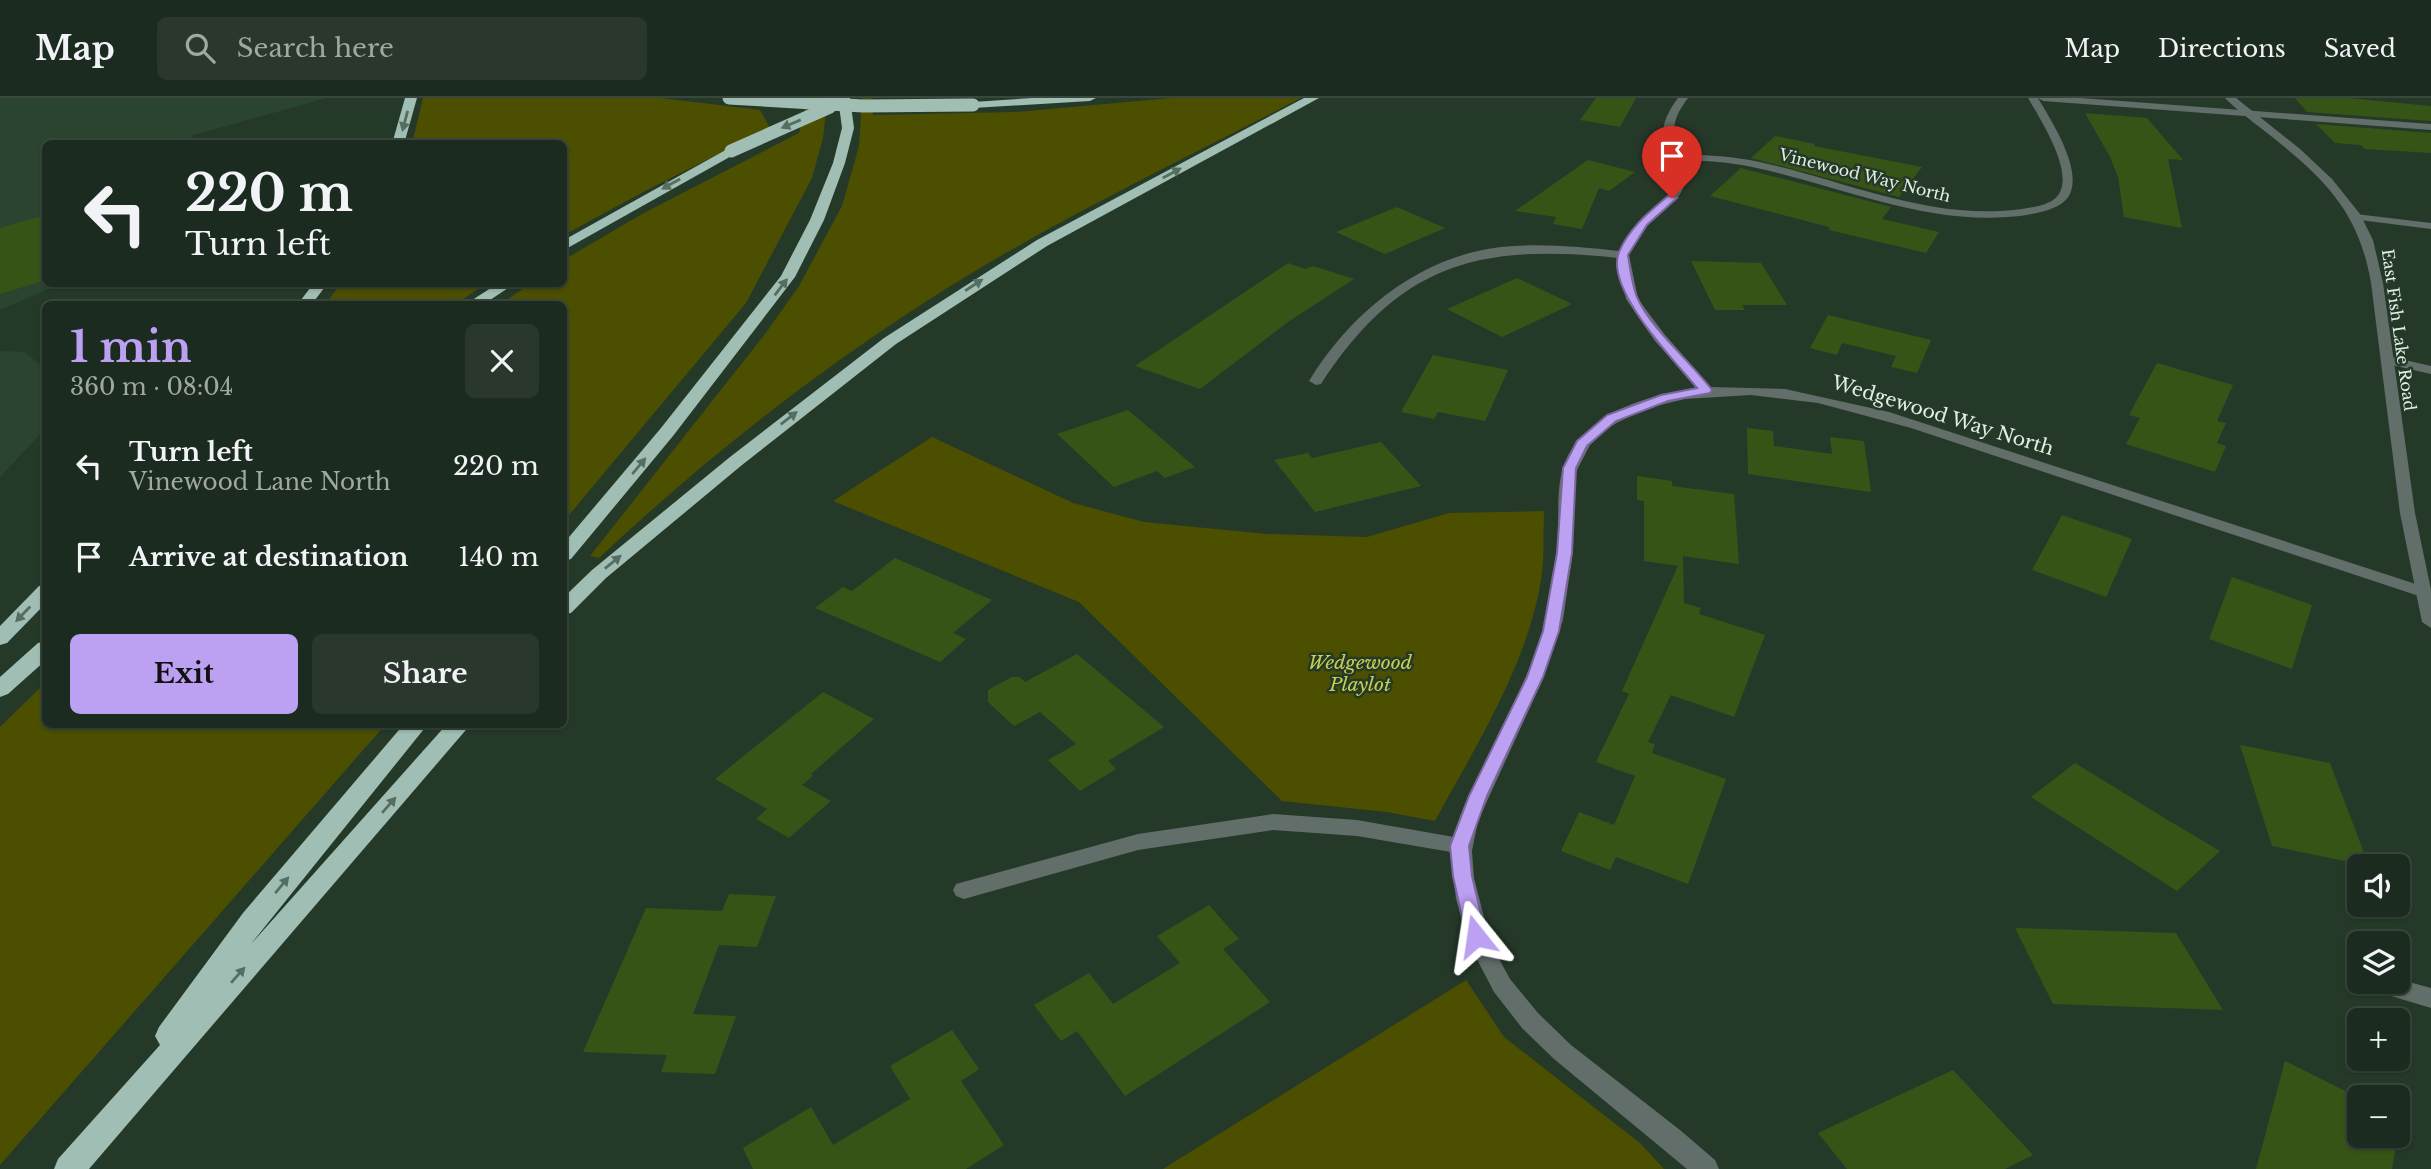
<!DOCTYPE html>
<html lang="en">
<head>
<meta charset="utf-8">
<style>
  :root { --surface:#1c2b1f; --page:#29372c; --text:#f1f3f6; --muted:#a0a7a4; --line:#3a473d; --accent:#bca0f2 }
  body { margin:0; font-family:"Libre Baskerville",serif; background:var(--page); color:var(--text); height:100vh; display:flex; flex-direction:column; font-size:26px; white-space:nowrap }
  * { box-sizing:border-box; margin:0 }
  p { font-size:23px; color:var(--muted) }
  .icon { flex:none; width:38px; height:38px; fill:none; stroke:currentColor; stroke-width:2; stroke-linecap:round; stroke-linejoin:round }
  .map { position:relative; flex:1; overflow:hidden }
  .drawer { position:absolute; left:42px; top:203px; width:525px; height:427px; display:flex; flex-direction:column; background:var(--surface); border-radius:10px; box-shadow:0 2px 5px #0004,0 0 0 2px var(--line) }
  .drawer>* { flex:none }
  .top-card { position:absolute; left:42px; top:42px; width:525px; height:147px; border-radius:10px; box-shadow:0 2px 5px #0004,0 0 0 2px var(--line); background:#1c2b1f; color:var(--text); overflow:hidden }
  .tools { position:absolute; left:2347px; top:756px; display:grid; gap:14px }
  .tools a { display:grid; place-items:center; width:63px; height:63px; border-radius:10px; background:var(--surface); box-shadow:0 2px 5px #0004,0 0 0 2px var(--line); font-size:35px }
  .pin { position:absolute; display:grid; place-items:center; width:60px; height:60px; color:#fff; margin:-72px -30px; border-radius:50% 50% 50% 0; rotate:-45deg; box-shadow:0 0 7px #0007 }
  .pin .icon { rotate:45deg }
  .me { position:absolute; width:77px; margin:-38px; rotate:345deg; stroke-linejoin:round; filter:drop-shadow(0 0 5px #0008) }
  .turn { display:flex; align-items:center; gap:24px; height:147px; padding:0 28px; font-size:32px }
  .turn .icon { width:91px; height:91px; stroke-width:2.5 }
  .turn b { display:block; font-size:49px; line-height:60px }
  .round { display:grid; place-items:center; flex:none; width:74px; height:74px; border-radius:10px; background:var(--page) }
  .overview { display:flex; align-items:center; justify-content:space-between; height:119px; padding:0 28px }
  h1 { font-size:42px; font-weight:800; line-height:52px; color:var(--accent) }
  .cta { display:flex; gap:14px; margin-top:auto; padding:14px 28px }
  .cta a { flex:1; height:80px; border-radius:10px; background:var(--accent); color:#111; font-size:28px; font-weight:800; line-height:80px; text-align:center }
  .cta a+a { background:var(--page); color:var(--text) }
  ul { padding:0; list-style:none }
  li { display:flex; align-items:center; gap:21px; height:91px; padding:0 28px }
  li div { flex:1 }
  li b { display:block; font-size:26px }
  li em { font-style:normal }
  header { display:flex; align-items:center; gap:42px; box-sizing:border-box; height:98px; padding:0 35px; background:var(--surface); border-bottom:2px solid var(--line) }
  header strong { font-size:33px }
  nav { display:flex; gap:38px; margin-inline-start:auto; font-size:24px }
  .search { width:490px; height:63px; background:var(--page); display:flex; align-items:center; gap:18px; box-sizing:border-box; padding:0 24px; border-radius:10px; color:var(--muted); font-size:26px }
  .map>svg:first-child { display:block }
</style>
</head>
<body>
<header>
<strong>Map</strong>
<div class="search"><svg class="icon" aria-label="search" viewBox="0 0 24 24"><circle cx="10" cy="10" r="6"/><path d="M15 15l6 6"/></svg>Search here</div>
<nav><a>Map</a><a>Directions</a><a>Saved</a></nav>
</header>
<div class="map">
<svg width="2431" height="1071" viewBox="0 0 2431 1071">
  <rect width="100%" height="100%" fill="#253929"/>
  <g fill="#2a4430">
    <polygon points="0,0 327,0 190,38 200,45 46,46 46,186 60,186 0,212"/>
    <polygon points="0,253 24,254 46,271 45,331 0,379"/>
  </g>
  <g fill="#4c4f00">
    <polygon points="423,0 661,0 760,12 770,30 645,93 564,137 564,46 412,46"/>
    <path d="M862,0H872L873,17L1017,14L1171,0H1301C1173,67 1040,129 919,208C805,282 698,367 599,460L590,458L765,236L799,188L842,108L859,48Z"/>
    <polygon points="807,2 827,3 823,40 812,80 746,205 564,423 564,206 501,206 530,186 564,186 564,162 567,160 642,116 799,35"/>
    <polygon points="340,186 486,186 455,206 326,206"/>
    <path d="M932,339L1073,405L1144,424L1267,436L1367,439L1449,415L1544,413C1543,439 1545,468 1539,493C1522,576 1475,649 1435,723L1387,714L1282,703L1079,504L833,403Z"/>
    <polygon points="45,585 46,626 385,627 0,1067 0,629"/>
    <polygon points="1466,882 1504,939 1641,1046 1664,1071 1163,1071"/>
  </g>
  <g fill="#375417">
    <polygon points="1596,0 1636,0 1620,29 1580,22"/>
    <polygon points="2295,0 2347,0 2431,8 2431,23 2307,14"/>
    <polygon points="2085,15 2147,20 2183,62 2168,61 2182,130 2124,119 2118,79 2110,59"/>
    <polygon points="2316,26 2431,35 2431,55 2365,51 2361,47 2335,45"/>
    <polygon points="1775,38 1815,46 1814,48 1922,69 1899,99 1751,60"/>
    <polygon points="1588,62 1635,74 1609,93 1599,90 1582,131 1553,126 1556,119 1515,113"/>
    <polygon points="1741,70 1891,109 1882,121 1939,134 1926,155 1829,132 1829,129 1710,98"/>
    <polygon points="1397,109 1445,130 1385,156 1336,134"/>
    <polygon points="46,117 46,182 0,196 0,130"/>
    <polygon points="1691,163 1761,165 1787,207 1742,207 1745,212 1715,212"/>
    <polygon points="1288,165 1305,171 1313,168 1354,181 1288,224 1200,291 1135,268"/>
    <polygon points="1517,180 1572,206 1502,239 1447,211"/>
    <polygon points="1828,217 1931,242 1917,275 1891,269 1896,258 1842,245 1837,257 1810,250"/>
    <polygon points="1433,257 1508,272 1485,323 1438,314 1434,321 1401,314"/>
    <polygon points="2157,265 2233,287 2217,323 2226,325 2217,345 2226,348 2215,374 2126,346 2140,320 2129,317"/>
    <polygon points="1128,312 1195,369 1165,380 1157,373 1114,389 1057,336"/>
    <polygon points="1747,330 1773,333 1774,348 1832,356 1830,339 1864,343 1871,394 1748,376"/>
    <polygon points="1381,344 1421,388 1315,414 1274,362 1308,355 1312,360"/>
    <polygon points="1637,378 1672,383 1672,388 1734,396 1739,466 1683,458 1684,505 1701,510 1699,516 1765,537 1734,619 1671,597 1648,644 1655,646 1652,655 1726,681 1688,786 1616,759 1610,772 1561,753 1579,714 1614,727 1635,678 1596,664 1629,596 1622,593 1678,468 1644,463 1644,403 1637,402"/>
    <polygon points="2062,417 2132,441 2106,499 2032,472"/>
    <polygon points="895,460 992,502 953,535 966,541 940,564 815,510 843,489 852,493"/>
    <polygon points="2232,479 2312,507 2292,571 2209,541"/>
    <polygon points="1077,556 1164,629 1108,663 1116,671 1080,693 1048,662 1076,646 1040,614 1014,628 988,604 988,592 1012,579 1019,579 1025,584"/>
    <polygon points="823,594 874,621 811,676 813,678 802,687 831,703 789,740 756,721 767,711 715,681"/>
    <polygon points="2240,647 2330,665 2369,768 2272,748"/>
    <polygon points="2075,665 2171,724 2220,753 2177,793 2031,699"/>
    <polygon points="729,796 776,798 757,849 719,847 693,916 736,918 715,976 661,974 667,957 583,954 646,810 722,813"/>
    <polygon points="1209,807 1239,841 1223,851 1270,904 1125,998 1077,933 1061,943 1034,907 1089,875 1113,906 1180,865 1157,838"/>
    <polygon points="2015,830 2176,835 2223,912 2053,906"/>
    <polygon points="952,932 979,971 961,983 1004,1047 966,1071 753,1071 743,1050 811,1009 833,1047 910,1001 890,968"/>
    <polygon points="2285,963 2359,1000 2359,1038 2398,1038 2398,1019 2401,1021 2392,1071 2256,1071"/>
    <polygon points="1953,972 2033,1057 2005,1071 1847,1071 1818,1035"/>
  </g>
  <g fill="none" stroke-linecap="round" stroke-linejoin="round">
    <g fill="#616e69" fill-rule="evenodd">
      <path d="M1678,0H1688C1673,20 1670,33 1680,56C1703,57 1727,58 1750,62C1841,80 1927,124 2022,111C2034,109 2054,107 2060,94C2072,70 2040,21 2028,0H2038C2051,22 2080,67 2071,93C2066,110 2042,114 2027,117C1931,131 1844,88 1752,69C1729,64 1706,63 1683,62C1694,101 1666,105 1646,129C1639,137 1634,147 1629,157L1638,201L1665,237L1711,289L1785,291L1889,314L2431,491V502L1911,330L1818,305L1751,297L1685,301L1644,311L1609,329L1590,347L1576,374L1572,460L1563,522L1542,583L1478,723L1472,753L1474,780L1491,846L1510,881L1538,915L1571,947L1680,1032L1715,1062L1719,1071H1687L1554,961L1522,930L1494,894L1470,848L1456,801L1451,754L1357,738L1273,732L1138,752L964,801L956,798L953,792L956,786L1138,736L1273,716L1357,722L1454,739C1460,711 1475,686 1487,661C1510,613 1536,565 1548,513C1554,487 1557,460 1558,434C1559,405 1555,377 1572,351C1599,311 1651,296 1698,291L1655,243L1626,201L1618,160C1479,145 1400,165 1321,286L1316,287L1309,283C1350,215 1420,158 1501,149C1541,145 1580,149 1619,153C1625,142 1632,130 1641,121C1651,110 1671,102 1675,86C1683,49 1643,47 1678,0Z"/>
      <polygon points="2038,0 2081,0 2431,26 2431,32 2043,3"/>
      <polygon points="2356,116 2431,125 2431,131 2352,121 2350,119"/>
      <polygon points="2388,258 2431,268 2431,276 2383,265 2383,259"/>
      <polygon points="2398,881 2431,890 2431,910 2368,891 2365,884 2398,884"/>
    </g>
    <path fill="#616e69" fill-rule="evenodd" d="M2225,0H2236L2300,51L2332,81L2360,116L2373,142L2383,185L2415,415L2431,492V530L2422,524L2400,415L2371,185C2359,114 2325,81 2271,38C2256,26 2239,14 2225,0Z"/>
    <g fill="#a0beb3" fill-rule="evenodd">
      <polygon points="405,0 417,0 404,46 392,46"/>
      <polygon points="838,0 850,0 854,30 845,65 824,122 795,179 673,338 571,461 564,463 564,445 661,330 781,178 810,122 833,65 842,30"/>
      <polygon points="1032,0 1096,0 1090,3 973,10 967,7 973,4"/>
      <polygon points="1304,0 1319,0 1047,148 896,246 742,367 606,480 571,515 564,516 564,499 592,472 730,359 884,240 1037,142"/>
      <polygon points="731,49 737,53 735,56 564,152 564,142"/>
      <polygon points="313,186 327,186 312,206 298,206"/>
      <polygon points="497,186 514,186 484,206 466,206"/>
      <polygon points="46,487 46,505 7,545 0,547 0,528 39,488"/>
      <polygon points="46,543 46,562 8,596 0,599 0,579 38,545"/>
      <polygon points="404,626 428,626 251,846 447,626 471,626 89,1071 54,1071 58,1061 160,947 155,938 159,929 243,815"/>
    </g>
    <g stroke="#a0beb3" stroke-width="13">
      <polyline points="729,0 863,8 973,7"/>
      <polyline points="731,53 830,9"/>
    </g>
  </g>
  <defs><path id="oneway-solid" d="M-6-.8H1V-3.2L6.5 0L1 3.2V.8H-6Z" transform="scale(1.75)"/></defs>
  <g fill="#566e60">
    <use href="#oneway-solid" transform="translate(405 23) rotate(105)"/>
    <use href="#oneway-solid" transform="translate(791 26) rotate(157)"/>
    <use href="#oneway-solid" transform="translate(1172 75) rotate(-28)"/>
    <use href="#oneway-solid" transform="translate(671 86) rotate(151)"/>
    <use href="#oneway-solid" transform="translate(974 187) rotate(-33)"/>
    <use href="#oneway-solid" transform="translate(781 189) rotate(-53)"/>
    <use href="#oneway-solid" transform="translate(789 320) rotate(-38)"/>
    <use href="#oneway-solid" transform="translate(639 368) rotate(-50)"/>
    <use href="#oneway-solid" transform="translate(613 464) rotate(-39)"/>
    <use href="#oneway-solid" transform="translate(23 516) rotate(134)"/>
    <use href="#oneway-solid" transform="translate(389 707) rotate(-49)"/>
    <use href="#oneway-solid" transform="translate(282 787) rotate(-50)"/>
    <use href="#oneway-solid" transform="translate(238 877) rotate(-49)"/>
  </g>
  <path fill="#bca0f2" stroke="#7a689d" stroke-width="2" d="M1668,98L1677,100L1647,127L1628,157C1630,171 1632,186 1637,199C1650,230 1692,265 1712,292L1710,295L1668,303L1616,323L1587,348L1576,370L1572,455L1559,533L1543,579L1487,698L1469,748L1472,778L1486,838L1484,844L1476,846L1469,844L1466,838L1453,778L1450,748L1469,698L1527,579L1543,533L1557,455L1563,370L1577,343L1607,317L1661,297L1697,290C1675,263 1604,191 1619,154C1629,130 1649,114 1668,98Z"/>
  <g text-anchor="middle" stroke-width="5" stroke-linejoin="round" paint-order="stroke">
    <g font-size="16" fill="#e1eee4" stroke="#253929">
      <text transform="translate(1865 77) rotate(14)" y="6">Vinewood Way North</text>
      <text transform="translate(2399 232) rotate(82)" y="6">East Fish Lake Road</text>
    </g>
    <g font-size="19" fill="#e1eee4" stroke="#253929">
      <text transform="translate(1943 317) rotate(17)" y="7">Wedgewood Way North</text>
    </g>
    <g font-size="19" font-style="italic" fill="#c8cf50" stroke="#253929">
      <text x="1360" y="571">Wedgewood<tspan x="1360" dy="22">Playlot</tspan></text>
    </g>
  </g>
</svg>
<div class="tools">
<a><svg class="icon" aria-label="sound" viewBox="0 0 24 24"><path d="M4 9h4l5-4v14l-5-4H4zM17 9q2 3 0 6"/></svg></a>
<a><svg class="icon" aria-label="layers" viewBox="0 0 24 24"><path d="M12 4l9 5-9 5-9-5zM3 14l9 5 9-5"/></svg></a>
<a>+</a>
<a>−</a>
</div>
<div class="pin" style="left:1672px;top:100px;background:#d93025"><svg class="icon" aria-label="arrive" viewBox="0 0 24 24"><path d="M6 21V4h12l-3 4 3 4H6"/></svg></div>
<svg class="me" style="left:1476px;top:838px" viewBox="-20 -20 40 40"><path d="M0-17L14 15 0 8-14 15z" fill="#bca0f2" stroke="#fff" stroke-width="4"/></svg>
<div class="top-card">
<div class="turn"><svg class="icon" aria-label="left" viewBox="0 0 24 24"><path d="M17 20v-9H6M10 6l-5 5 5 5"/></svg><div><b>220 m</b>Turn left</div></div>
</div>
<section class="drawer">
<div class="overview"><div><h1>1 min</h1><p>360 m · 08:04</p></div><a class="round"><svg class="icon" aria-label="close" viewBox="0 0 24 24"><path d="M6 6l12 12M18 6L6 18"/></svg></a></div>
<ul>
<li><svg class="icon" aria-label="left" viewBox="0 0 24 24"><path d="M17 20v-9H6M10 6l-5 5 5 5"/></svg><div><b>Turn left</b><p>Vinewood Lane North</p></div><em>220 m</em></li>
<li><svg class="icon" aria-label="arrive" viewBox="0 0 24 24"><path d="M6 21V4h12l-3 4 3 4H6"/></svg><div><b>Arrive at destination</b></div><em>140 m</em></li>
</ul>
<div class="cta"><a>Exit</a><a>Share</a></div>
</section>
</div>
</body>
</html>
